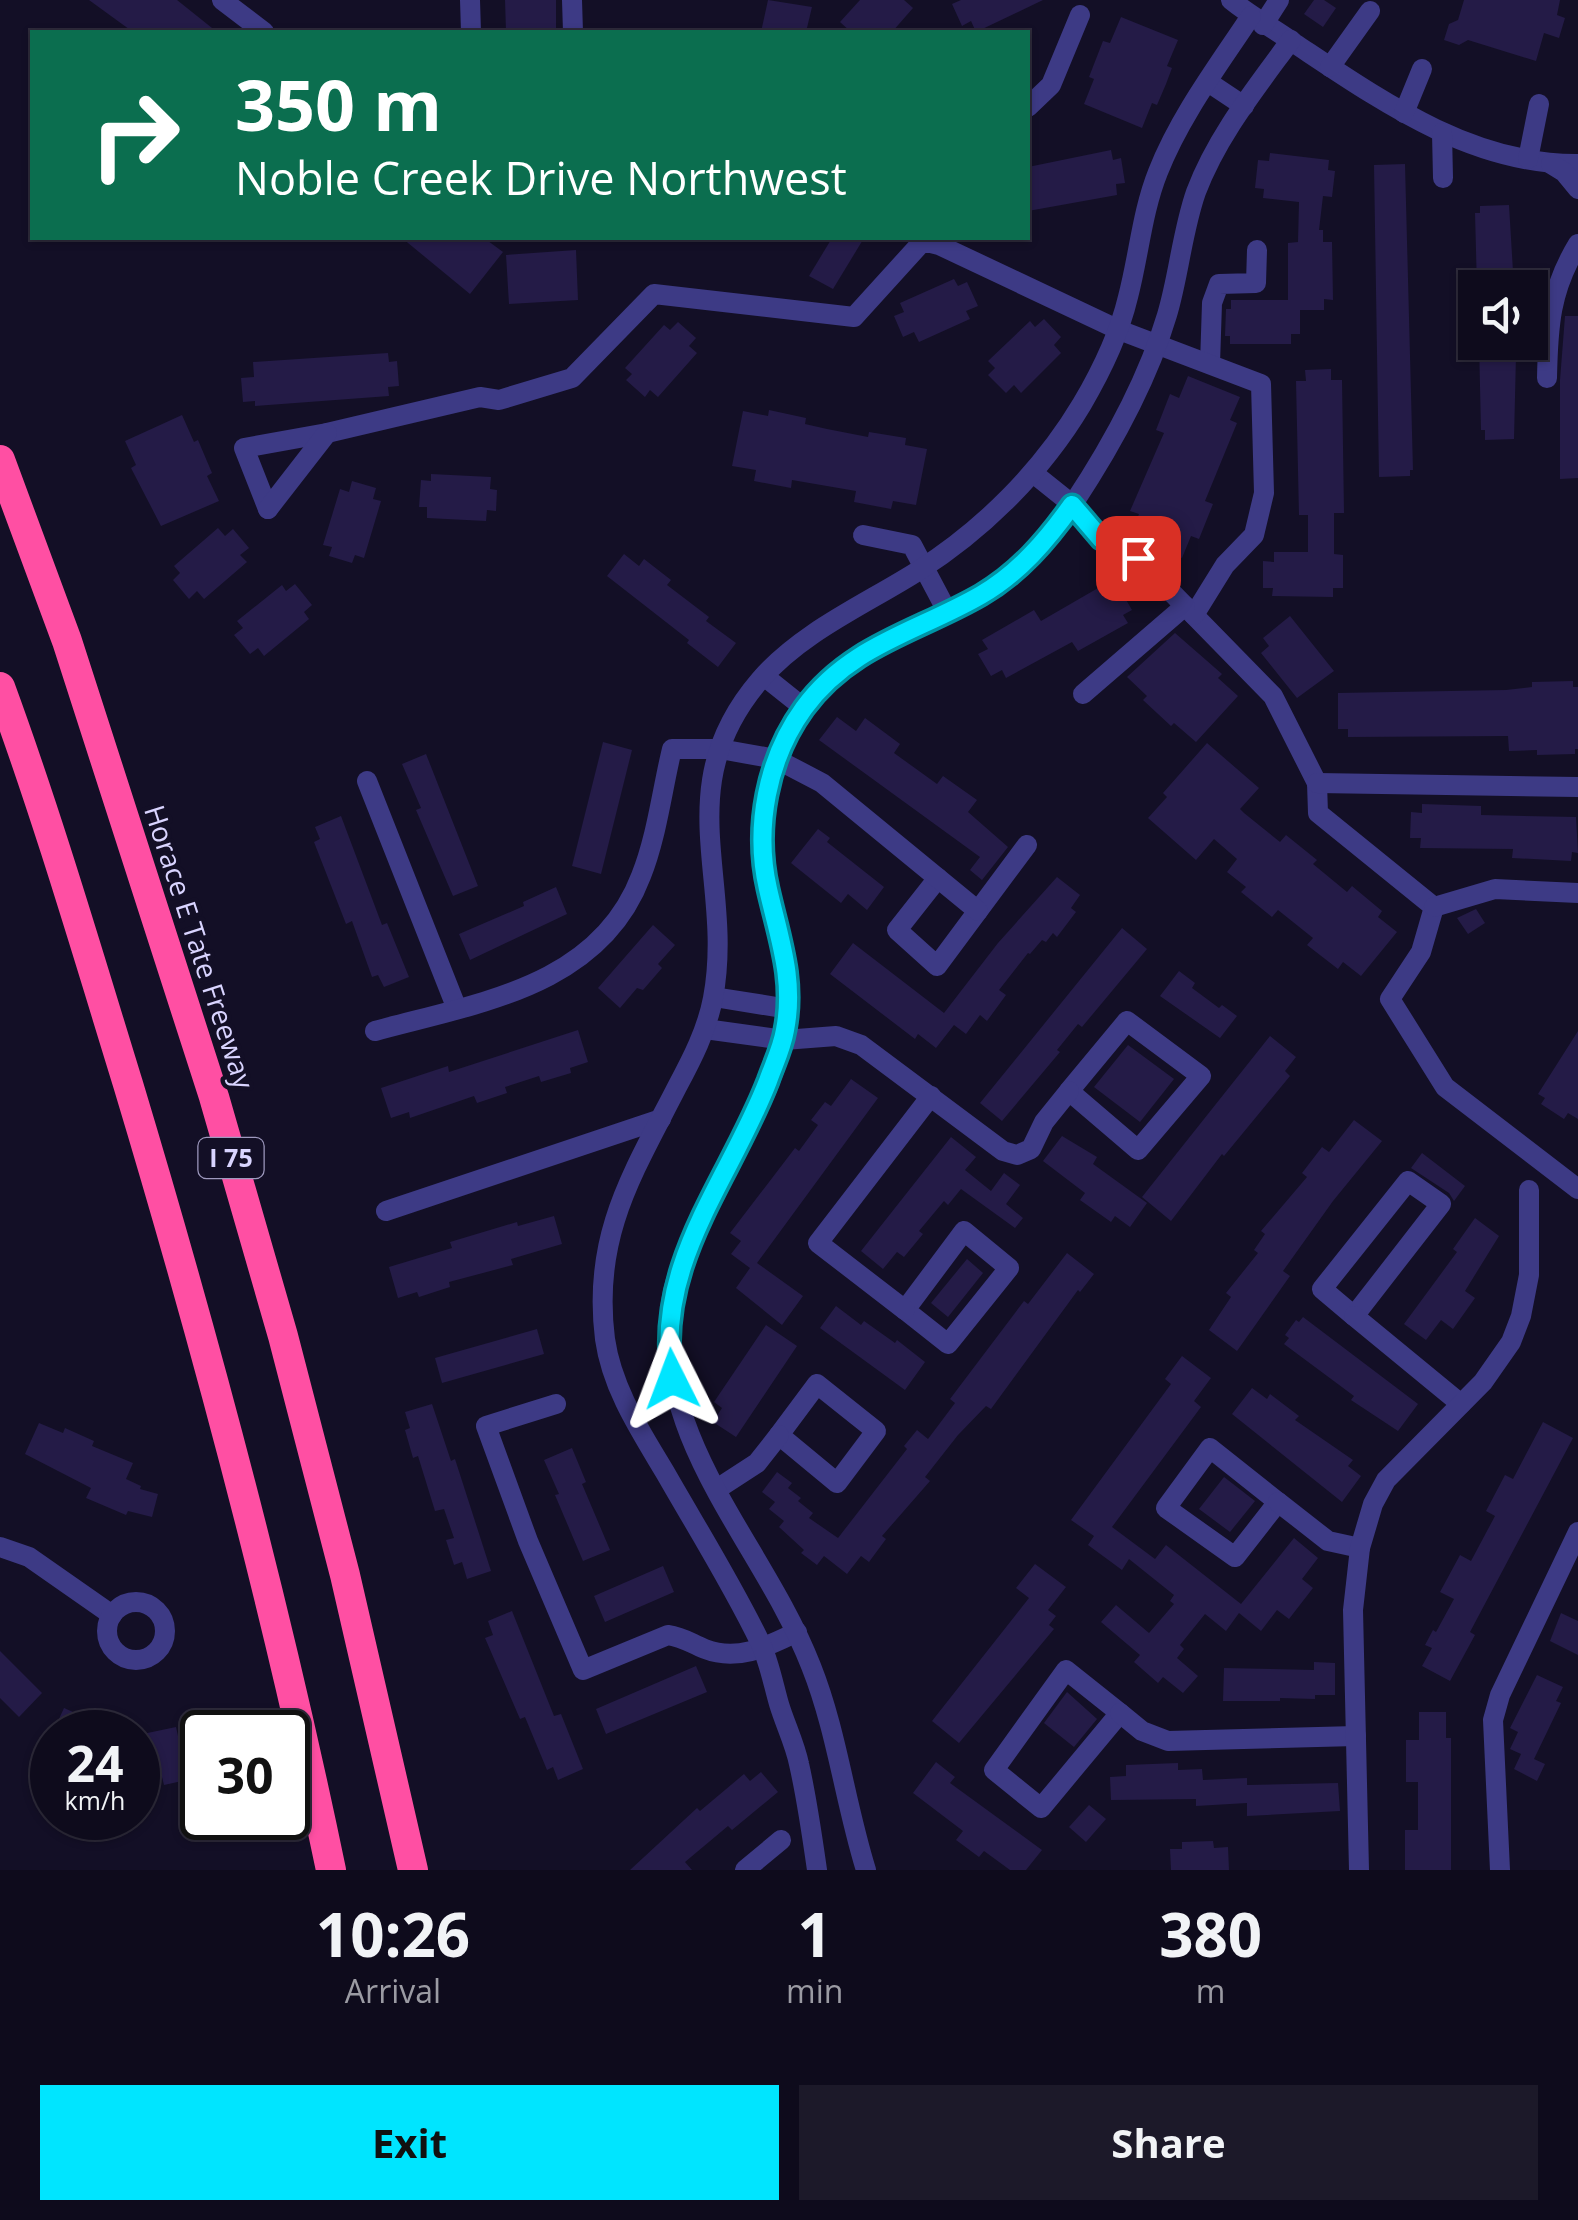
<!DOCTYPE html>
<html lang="en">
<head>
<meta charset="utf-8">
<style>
  :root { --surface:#0e0b1c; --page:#1c1929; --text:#f1f3f6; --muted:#9b9ba3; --line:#2e2b3b; --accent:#00e5ff }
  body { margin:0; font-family:"Open Sans",sans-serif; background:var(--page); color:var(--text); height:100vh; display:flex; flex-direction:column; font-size:38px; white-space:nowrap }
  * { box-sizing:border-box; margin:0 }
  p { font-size:32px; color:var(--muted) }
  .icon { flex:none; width:55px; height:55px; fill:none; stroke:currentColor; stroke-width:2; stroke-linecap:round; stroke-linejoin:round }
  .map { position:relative; height:1870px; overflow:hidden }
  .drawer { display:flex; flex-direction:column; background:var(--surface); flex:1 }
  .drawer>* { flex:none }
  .guide { position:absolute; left:30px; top:30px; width:1000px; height:210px; border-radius:0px; box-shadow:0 2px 8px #0004,0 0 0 2px var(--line); background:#0b6e4f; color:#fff; overflow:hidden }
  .tools { position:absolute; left:1458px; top:270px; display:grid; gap:20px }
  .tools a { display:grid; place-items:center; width:90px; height:90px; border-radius:0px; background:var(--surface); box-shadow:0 2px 8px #0004,0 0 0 2px var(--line); font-size:50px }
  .speed { position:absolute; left:30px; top:1710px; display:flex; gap:20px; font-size:50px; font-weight:700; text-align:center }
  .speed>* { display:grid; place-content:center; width:130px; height:130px; border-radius:50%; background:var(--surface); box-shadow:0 2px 8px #0004,0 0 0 2px var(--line); line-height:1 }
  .speed small { font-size:25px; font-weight:400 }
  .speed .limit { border:5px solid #111; border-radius:15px; background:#fff; color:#111 }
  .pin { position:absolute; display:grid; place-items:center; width:85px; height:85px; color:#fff; margin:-42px; border-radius:20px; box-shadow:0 5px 15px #0006 }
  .me { position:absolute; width:110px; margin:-55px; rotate:357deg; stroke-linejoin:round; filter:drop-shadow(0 0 8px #0008) }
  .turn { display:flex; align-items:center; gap:35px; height:210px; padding:0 40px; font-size:45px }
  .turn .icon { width:130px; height:130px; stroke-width:2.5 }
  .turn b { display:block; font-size:70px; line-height:85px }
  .eta { display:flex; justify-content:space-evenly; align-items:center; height:170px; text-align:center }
  .eta b { font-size:60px; font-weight:700; line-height:70px }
  .primary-button { display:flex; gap:20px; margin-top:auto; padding:20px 40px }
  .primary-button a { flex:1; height:115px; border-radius:0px; background:var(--accent); color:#111; font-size:40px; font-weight:700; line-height:115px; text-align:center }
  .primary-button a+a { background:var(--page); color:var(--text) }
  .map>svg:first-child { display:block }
</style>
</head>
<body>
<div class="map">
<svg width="1578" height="1870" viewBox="0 0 1578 1870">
  <rect width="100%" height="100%" fill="#130f26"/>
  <g fill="#241b47">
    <polygon points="89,0 177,0 217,32 133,32"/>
    <polygon points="505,0 556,0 556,32 506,32"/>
    <polygon points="768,0 812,7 806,32 761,32"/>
    <polygon points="860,0 904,0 913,8 892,32 851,32 840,22"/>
    <polygon points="961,0 1043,0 976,32 971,21 962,26 952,4"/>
    <polygon points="1314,0 1324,0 1336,8 1323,27 1304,14"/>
    <polygon points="1464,0 1560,0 1557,15 1565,18 1559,38 1544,33 1536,61 1468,40 1459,45 1444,40 1449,24 1458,20"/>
    <polygon points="1121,17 1178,40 1167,66 1172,68 1166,84 1157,105 1152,103 1142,128 1084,104 1094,79 1089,77 1103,41 1110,43"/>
    <polygon points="1111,150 1113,160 1121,158 1125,183 1116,184 1117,195 1028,211 1028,167"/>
    <polygon points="1270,153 1329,160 1328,170 1335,171 1332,197 1323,196 1319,230 1323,230 1323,242 1332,242 1333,300 1324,299 1324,310 1300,310 1300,334 1291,334 1291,344 1230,344 1230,336 1225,336 1226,309 1231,309 1231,300 1288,300 1288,243 1298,242 1299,202 1263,198 1264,189 1255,188 1258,160 1269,161"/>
    <polygon points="1405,164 1413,470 1410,470 1410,476 1379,477 1374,165"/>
    <polygon points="1509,205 1514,288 1477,288 1475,213 1480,213 1480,206"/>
    <polygon points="402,238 484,238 503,252 470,294"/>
    <polygon points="832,238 864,238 833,289 809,276"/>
    <polygon points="576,250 578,300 509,304 506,255"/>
    <polygon points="954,279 958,286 967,282 978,306 966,311 970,319 919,342 914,332 903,337 894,316 904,312 900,303"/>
    <polygon points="1565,316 1578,316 1578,478 1560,479 1560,380"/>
    <polygon points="1044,319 1061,337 1054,345 1061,353 1021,393 1014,385 1006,393 988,375 995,368 988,361 1030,321 1035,327"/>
    <polygon points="678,322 696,338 689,346 697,353 658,397 650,390 645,397 626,380 632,374 625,368 664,325 670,330"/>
    <polygon points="1479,342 1512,342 1513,356 1516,355 1514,439 1485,440 1485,430 1481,430"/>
    <polygon points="388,353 389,362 397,361 399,386 388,387 389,396 255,406 255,401 243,402 241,378 254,377 253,362"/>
    <polygon points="1331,369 1331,380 1342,380 1344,513 1334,513 1334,554 1343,555 1343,588 1333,588 1333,597 1272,596 1273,588 1263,588 1263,561 1274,562 1274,552 1308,552 1308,515 1299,515 1296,381 1306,381 1305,370"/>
    <polygon points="1188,376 1240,397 1230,420 1237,423 1205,501 1213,504 1199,539 1191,536 1182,558 1130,537 1139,514 1130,511 1164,433 1156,430 1170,394 1179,398"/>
    <polygon points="769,410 806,418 805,424 827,429 868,437 869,432 906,438 905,445 927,449 916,505 893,501 891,509 854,502 856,491 792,480 791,488 754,481 756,470 732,466 743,411 768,416"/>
    <polygon points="182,415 194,442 198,440 212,473 207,476 219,501 161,526 131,468 136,465 125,441"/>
    <polygon points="431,474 491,477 490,489 497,490 496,511 487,510 486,521 427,518 427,507 419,507 421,480 431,481"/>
    <polygon points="352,481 376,488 373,499 381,501 364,558 355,555 352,563 329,556 332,547 323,545 340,489 349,492"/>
    <polygon points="218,528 225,536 233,529 249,548 240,555 247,562 204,599 197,591 189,599 173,580 180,573 174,566"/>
    <polygon points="624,554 639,566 644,559 671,580 667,585 709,617 706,621 736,643 718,667 687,643 689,640 607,576"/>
    <polygon points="295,584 312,605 304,612 309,619 264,656 258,648 250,654 234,635 243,628 237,621 282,585 286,591"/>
    <polygon points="1105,584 1109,591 1118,586 1132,610 1123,615 1128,623 1078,651 1072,642 1006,678 1002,670 991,676 978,654 988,649 982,640 1034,610 1041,621"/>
    <polygon points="1290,616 1334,671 1297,698 1261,653 1269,646 1263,638"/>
    <polygon points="1175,633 1222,674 1218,678 1238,696 1196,742 1174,723 1171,726 1143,700 1147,696 1127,677"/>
    <polygon points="1573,681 1573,687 1578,687 1578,749 1575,749 1575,754 1537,755 1537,750 1509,751 1508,736 1348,737 1348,729 1338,729 1338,693 1506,690 1532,687 1532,682"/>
    <polygon points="837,717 856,731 865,718 900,744 894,753 937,784 943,776 977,800 968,812 1008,847 982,880 970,870 980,857 819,740"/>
    <polygon points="603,742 632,750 601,874 572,866"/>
    <polygon points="1207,743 1259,788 1240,809 1244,813 1280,842 1286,835 1317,860 1313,864 1347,892 1352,886 1382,911 1378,917 1397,932 1361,976 1343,962 1338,969 1307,945 1313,938 1278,910 1272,917 1241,892 1246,887 1227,872 1237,859 1214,839 1196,860 1148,818 1167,797 1163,793"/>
    <polygon points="426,754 478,886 453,896 416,810 421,808 402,764"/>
    <polygon points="1422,804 1481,806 1481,815 1576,817 1578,853 1572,852 1571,861 1512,858 1513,849 1420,848 1421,838 1410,838 1411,812 1422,813"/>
    <polygon points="341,816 382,925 387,923 409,977 384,987 378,975 372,977 352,921 346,924 314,842 320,839 315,827"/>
    <polygon points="818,829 830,838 827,842 884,887 867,910 848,894 841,903 791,863"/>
    <polygon points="1057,877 1080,895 1071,908 1076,912 1057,937 1053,933 1046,942 1042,940 1030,954 1028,953 999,990 1006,995 987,1021 980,1015 966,1034 954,1025 936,1048 918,1034 915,1039 830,974 853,943 944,1013 998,943"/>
    <polygon points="556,887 567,914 470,960 459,934 524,906 523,902"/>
    <polygon points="1476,909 1485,923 1468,934 1457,918"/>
    <polygon points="653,925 675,945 658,964 662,968 643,990 637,988 620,1008 598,988"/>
    <polygon points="1122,928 1147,949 1082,1027 1078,1024 1057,1050 1060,1052 1002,1121 980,1103"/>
    <polygon points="1179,971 1195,983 1192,988 1219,1008 1222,1005 1237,1016 1220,1038 1160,996"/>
    <polygon points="578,1030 588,1062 570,1068 571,1073 541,1082 539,1076 505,1087 507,1093 477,1103 474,1096 410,1118 409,1112 391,1118 381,1088 448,1066 449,1072"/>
    <polygon points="1578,1031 1578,1119 1568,1113 1564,1119 1541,1104 1545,1098 1538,1094"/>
    <polygon points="1270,1036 1296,1057 1285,1071 1290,1076 1224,1156 1222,1154 1171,1221 1142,1197"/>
    <polygon points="1128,1045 1174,1079 1140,1122 1094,1087"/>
    <polygon points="851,1079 878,1098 757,1263 803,1296 782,1325 736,1288 750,1268 731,1254 741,1241 730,1233 795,1148 799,1151 818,1125 811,1120 825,1102 831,1106"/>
    <polygon points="1354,1120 1382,1141 1333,1201 1283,1271 1290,1276 1237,1351 1209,1330 1231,1297 1226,1293 1258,1253 1254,1250 1265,1234 1261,1231 1307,1177 1302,1173 1322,1147 1329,1152"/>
    <polygon points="1062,1136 1097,1157 1093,1164 1147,1203 1130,1227 1115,1216 1111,1222 1080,1200 1085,1193 1043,1161"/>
    <polygon points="951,1137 976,1157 965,1170 991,1191 1004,1173 1020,1185 1006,1204 1023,1218 1015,1228 961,1189 948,1205 944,1201 919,1231 923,1234 904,1257 897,1252 883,1269 861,1251"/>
    <polygon points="1422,1153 1465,1186 1454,1201 1449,1193 1411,1168"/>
    <polygon points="554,1216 562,1244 511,1259 513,1265 449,1282 450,1287 419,1297 417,1292 398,1298 389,1267 452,1248 450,1242 517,1222 518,1226"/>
    <polygon points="1475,1218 1499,1236 1465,1291 1475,1298 1453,1329 1441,1320 1426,1340 1404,1324 1457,1252 1453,1249"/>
    <polygon points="1067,1253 1094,1274 1080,1292 1078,1290 991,1409 986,1406 958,1435 925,1477 930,1481 882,1536 886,1539 869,1562 861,1556 847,1574 824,1556 817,1565 801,1553 804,1550 779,1527 784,1521 769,1509 775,1502 762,1492 777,1472 792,1483 788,1488 801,1498 798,1501 813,1513 809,1518 838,1538 907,1449 904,1446 917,1430 928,1439 955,1403 950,1399 1024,1301 1028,1304"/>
    <polygon points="967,1259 983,1273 948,1317 931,1303"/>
    <polygon points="836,1306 861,1325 864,1321 895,1343 897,1340 925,1362 905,1390 820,1328"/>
    <polygon points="1303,1317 1418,1404 1398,1431 1351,1400 1354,1396 1284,1344 1289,1338 1285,1335 1296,1320 1299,1322"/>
    <polygon points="766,1325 797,1346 736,1437 713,1422 722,1408 714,1402"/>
    <polygon points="537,1329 544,1354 442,1383 435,1358"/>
    <polygon points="1182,1356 1211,1378 1194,1401 1201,1407 1112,1527 1155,1559 1166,1545 1241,1604 1294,1538 1318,1558 1302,1579 1313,1588 1289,1619 1277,1610 1261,1631 1239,1613 1226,1631 1205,1614 1180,1645 1184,1649 1177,1658 1198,1676 1183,1693 1163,1677 1158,1683 1134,1662 1140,1655 1101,1622 1116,1605 1149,1633 1174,1604 1170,1601 1174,1595 1129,1559 1122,1570 1088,1545 1094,1536 1071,1520 1171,1384 1165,1379"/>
    <polygon points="1252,1388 1267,1399 1270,1394 1299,1416 1295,1420 1353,1460 1348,1466 1361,1476 1342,1502 1232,1414"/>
    <polygon points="432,1404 451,1461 455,1459 491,1571 467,1579 462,1562 454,1565 446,1540 454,1538 444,1509 435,1511 418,1456 413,1458 405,1430 410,1428 405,1412"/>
    <polygon points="1543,1422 1573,1438 1470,1632 1475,1635 1450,1681 1422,1666 1432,1648 1425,1645 1433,1630 1436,1632 1454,1599 1440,1592 1460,1555 1471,1561 1495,1516 1486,1511 1505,1475 1513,1479"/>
    <polygon points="39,1423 63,1433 65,1428 94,1441 92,1446 133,1463 126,1479 141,1486 140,1489 158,1494 152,1517 128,1511 126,1515 86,1498 91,1488 25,1454"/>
    <polygon points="572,1448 586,1482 582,1484 610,1550 583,1561 555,1495 559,1494 544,1460"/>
    <polygon points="1224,1477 1255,1501 1230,1532 1199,1509"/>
    <polygon points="1035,1564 1066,1587 1048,1610 1056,1616 1049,1625 1054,1629 959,1743 932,1721 1029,1598 1016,1588"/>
    <polygon points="663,1566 674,1592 605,1622 594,1596"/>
    <polygon points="512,1611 554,1716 561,1714 583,1769 558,1780 553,1767 547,1770 525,1717 520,1719 485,1638 493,1635 488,1621"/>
    <polygon points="1561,1613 1578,1621 1578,1655 1550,1641"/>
    <polygon points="0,1651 42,1693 19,1717 0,1698"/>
    <polygon points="1314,1662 1335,1663 1335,1695 1315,1695 1315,1699 1280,1698 1280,1701 1223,1701 1224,1668 1314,1670"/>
    <polygon points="696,1666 707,1692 606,1734 596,1709"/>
    <polygon points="1537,1675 1563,1687 1556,1701 1561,1703 1534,1759 1545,1764 1537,1781 1514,1769 1521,1754 1510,1749 1518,1732 1510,1728"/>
    <polygon points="1067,1692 1097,1719 1074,1747 1044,1723"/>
    <polygon points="64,1708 118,1732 53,1732"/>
    <polygon points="1419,1712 1446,1712 1446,1738 1451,1738 1451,1870 1405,1870 1405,1830 1418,1830 1418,1782 1406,1782 1406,1740 1419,1740"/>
    <polygon points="176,1727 178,1736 202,1731 202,1760 179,1765 182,1781 164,1785 160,1769 142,1773 138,1735"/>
    <polygon points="936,1762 955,1777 950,1783 1042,1850 1026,1870 1010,1870 984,1851 979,1857 956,1840 963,1831 913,1793"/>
    <polygon points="1178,1763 1178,1770 1202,1769 1203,1780 1247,1778 1247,1785 1338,1783 1340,1811 1247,1816 1247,1803 1196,1806 1196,1799 1111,1800 1110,1777 1126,1776 1126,1765"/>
    <polygon points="761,1772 778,1792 732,1830 728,1826 685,1862 692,1870 630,1870 697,1808 700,1811 744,1774 750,1781"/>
    <polygon points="1089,1805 1106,1819 1086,1842 1069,1827"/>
    <polygon points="1213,1841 1214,1848 1228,1847 1229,1870 1171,1870 1170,1849 1182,1849 1182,1842"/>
  </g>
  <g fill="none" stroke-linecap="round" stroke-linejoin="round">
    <g stroke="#3d3a85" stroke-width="20">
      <polyline points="222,0 264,32"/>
      <polyline points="470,0 471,32"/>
      <polyline points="572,0 573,32"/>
      <path d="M1231,0C1252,17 1273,28 1294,43C1380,100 1471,165 1578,164"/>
      <polyline points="1263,25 1279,0"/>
      <polyline points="1330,67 1370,11"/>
      <polyline points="1208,82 1244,106"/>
      <polyline points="1028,107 1051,85 1080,15"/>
      <polyline points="1404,113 1422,69"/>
      <polyline points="1442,133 1443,178"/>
      <polyline points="1528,159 1539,104"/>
      <polyline points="1551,164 1564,172 1578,189"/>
      <polyline points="1210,364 1212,303 1219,284 1256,283 1257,250"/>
      <path d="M1547,378C1548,326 1550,290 1578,244"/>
      <polyline points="1033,473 1073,505 1101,539 1138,558 1273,696 1317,783 1318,813 1434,907 1421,952 1390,999 1445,1087 1578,1189"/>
      <polyline points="268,509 244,448 327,433 480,397 499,400 572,378 654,294 854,317 923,241 939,245 1119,330 1261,384 1264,493 1254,535 1225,565 1194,615"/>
      <polyline points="268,509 327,433"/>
      <polyline points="863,535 912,545 948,613"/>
      <polyline points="764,676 804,708"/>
      <polyline points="1083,694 1185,606"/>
      <polyline points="367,781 457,1009"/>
      <polyline points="1317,783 1578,787"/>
      <polyline points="938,878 897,930 937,966 1027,845"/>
      <polyline points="1434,907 1495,889 1578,893"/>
      <polyline points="714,997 789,1009"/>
      <polygon points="1127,1021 1201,1076 1138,1150 1069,1091"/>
      <polyline points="705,1029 784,1040 836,1036 861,1045 1003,1151 1017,1155 1031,1149 1044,1122 1069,1091"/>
      <path d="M375,1031C477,1003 599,987 641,876C657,836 662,790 672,749H720L776,759L822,783L978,911"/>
      <polygon points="1408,1181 1441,1204 1354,1316 1322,1289"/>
      <polyline points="386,1211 661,1119"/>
      <polygon points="964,1231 1009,1268 948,1344 905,1310"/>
      <polyline points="905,1310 818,1243 931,1096"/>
      <polyline points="1354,1316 1461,1404"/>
      <polygon points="817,1384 876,1431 837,1483 779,1435"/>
      <path d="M556,1404L486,1426L528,1541L583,1670L668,1635C683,1637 692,1644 705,1649C738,1662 768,1646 797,1632"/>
      <polygon points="1210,1448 1278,1502 1235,1557 1166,1508"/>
      <polyline points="717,1489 757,1463 779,1435"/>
      <polyline points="1278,1502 1328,1541 1360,1548"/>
      <polyline points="0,1547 29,1557 112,1615"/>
      <circle cx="136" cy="1631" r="29"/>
      <polygon points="1066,1670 1120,1713 1041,1808 994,1770"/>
      <polyline points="1120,1713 1142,1731 1168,1741 1356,1736"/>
      <polyline points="745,1870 781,1840"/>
      <path d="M817,1870C812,1835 807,1799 799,1764C795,1744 785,1724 779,1704C773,1683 769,1661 760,1642C732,1584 698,1530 666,1474C641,1432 612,1389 605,1339C592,1236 632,1175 677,1087C692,1059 707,1030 713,998C735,881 667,788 760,680C801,632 866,604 918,571C984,529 1042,471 1082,404C1102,370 1119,335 1128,297C1139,255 1142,212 1158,172C1180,116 1218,66 1251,16"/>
      <path d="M866,1870C845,1803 837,1731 811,1666C765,1547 656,1445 670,1309C674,1274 690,1242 706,1211C737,1147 783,1078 789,1007C793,967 779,931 769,893C753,832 765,764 801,712C850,641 918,635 985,593C1020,571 1050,539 1073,504C1112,445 1147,382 1167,315C1179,275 1182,232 1196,192C1217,136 1256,88 1291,40"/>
      <polyline points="1359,1870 1353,1610 1360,1548 1373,1504 1386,1480 1483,1382 1511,1342 1521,1316 1529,1275 1529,1190"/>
      <polyline points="1500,1870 1493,1720 1500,1695 1578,1532"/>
    </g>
    <g stroke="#ff4fa3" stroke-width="30">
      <polyline points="0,460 67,641 214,1097 283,1336 345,1575 413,1870"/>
      <path d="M0,687C48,818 87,951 128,1084C206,1343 276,1605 331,1870"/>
    </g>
  </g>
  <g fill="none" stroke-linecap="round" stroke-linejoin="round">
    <g stroke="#0095a6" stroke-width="25">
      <path id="route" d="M672,1379C654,1263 729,1182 768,1081C774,1064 782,1048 785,1030C795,979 779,938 768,889C754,828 767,759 804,708C850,645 917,632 981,595C1019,573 1047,540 1072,505L1101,539L1138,558"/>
    </g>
    <use href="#route" stroke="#00e5ff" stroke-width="18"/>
  </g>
  <g text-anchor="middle" stroke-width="9" stroke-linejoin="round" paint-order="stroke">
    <rect fill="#130f26" stroke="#9e99be" stroke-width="2.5" x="198.5" y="1138" width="65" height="40" rx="8"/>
    <g font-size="25" font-weight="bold" fill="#d9d4ff">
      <text x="231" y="1167">I 75</text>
    </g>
    <g font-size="28" fill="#d9d4ff" stroke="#130f26">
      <text transform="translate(199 947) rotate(72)" y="10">Horace E Tate Freeway</text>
    </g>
  </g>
</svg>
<div class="tools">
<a><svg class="icon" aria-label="sound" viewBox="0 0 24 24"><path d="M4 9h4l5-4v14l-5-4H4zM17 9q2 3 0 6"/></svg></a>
</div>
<div class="speed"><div>24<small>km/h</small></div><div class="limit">30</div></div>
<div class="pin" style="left:1138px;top:558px;background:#d93025"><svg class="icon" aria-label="arrive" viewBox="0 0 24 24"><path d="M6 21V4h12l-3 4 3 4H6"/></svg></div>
<svg class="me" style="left:672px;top:1379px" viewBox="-20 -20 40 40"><path d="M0-17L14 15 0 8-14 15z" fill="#00e5ff" stroke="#fff" stroke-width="4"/></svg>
<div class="guide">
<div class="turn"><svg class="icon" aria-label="right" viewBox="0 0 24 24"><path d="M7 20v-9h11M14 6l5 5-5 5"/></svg><div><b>350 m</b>Noble Creek Drive Northwest</div></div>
</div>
</div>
<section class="drawer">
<div class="eta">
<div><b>10:26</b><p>Arrival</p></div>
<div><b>1</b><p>min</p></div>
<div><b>380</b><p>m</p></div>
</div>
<div class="primary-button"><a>Exit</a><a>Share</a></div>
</section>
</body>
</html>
